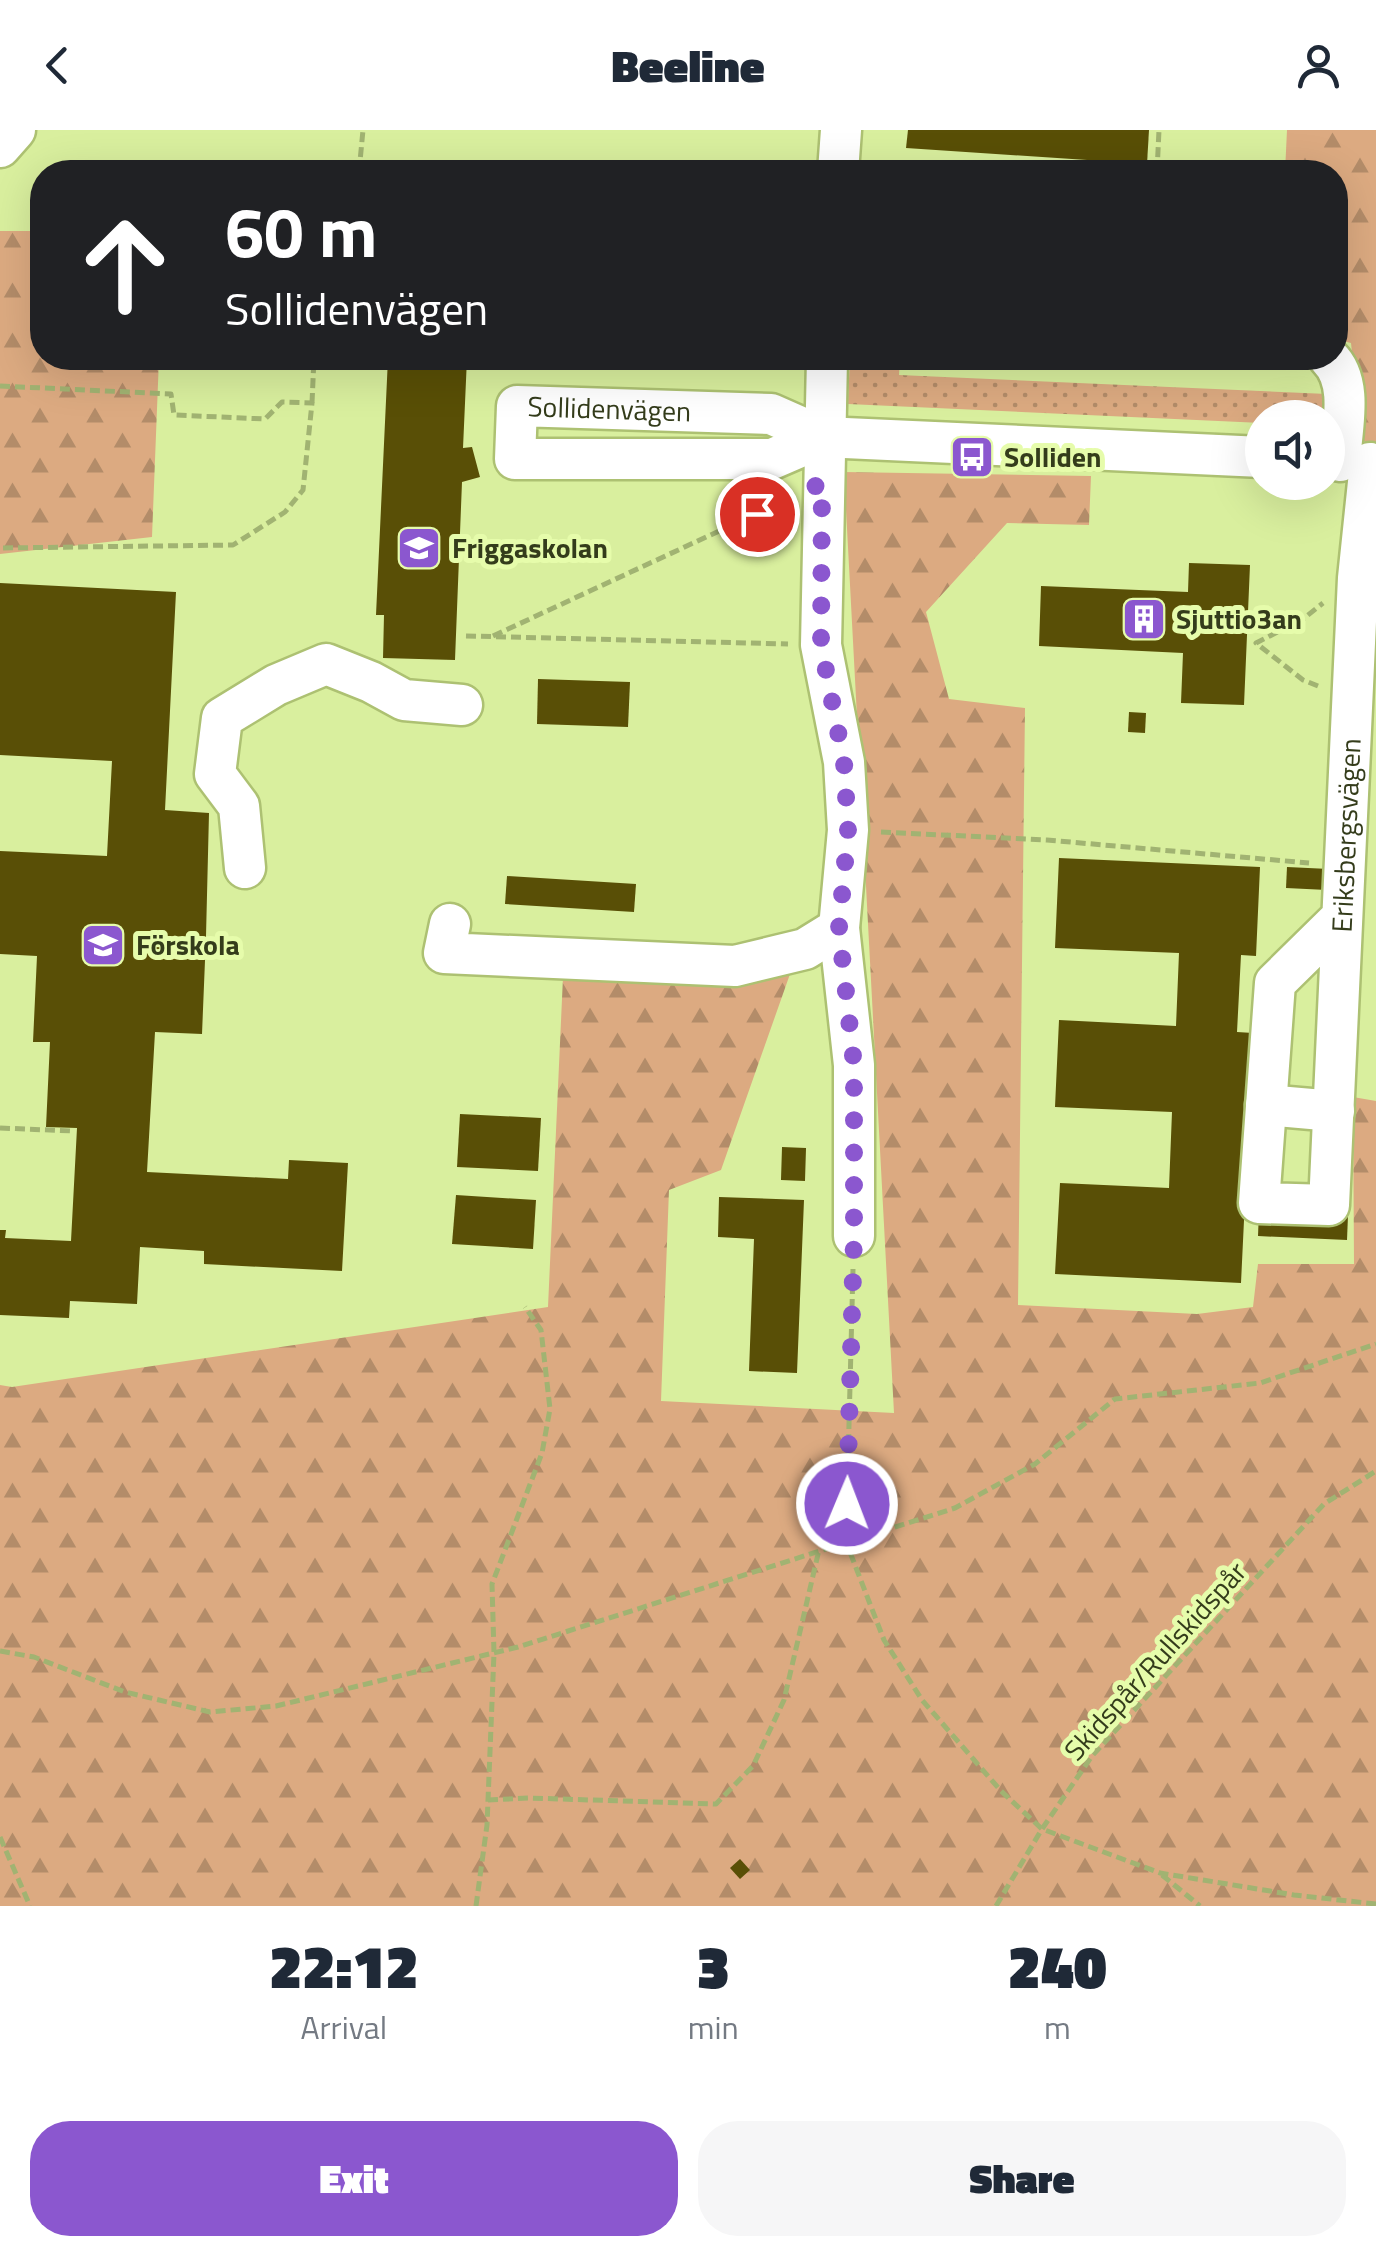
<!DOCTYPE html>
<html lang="en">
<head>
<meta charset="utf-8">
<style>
  :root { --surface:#fff; --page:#f6f6f7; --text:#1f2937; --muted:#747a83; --accent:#8b57cf }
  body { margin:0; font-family:"Titillium Web",sans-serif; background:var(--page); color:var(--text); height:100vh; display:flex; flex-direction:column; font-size:38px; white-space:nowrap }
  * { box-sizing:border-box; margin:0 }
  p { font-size:32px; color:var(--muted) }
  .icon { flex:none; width:55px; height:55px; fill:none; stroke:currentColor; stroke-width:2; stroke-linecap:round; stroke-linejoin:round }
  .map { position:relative; height:1776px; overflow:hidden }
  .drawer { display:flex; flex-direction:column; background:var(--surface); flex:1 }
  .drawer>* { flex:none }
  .top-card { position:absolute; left:30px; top:30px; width:1318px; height:210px; border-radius:40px; box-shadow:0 10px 40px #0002; background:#202124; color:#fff; overflow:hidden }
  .controls { position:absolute; left:1245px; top:270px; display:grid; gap:20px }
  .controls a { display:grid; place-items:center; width:100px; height:100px; border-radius:50%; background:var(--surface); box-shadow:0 10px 40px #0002; font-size:50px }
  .pin { position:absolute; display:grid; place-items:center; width:85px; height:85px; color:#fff; margin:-42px; border:5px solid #fff; border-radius:50%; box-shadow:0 2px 10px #0007 }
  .me { position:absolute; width:110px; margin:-55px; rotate:1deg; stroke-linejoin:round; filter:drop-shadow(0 0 8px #0008) }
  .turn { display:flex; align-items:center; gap:35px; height:210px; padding:0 30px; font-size:45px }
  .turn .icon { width:130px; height:130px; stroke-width:2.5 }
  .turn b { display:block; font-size:70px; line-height:85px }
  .eta { display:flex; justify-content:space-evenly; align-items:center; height:170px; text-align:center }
  .eta b { font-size:60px; font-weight:800; line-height:70px }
  .primary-button { display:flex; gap:20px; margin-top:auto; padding:20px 30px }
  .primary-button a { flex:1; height:115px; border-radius:40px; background:var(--accent); color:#fff; font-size:40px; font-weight:800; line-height:115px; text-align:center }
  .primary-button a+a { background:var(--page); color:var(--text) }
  header { display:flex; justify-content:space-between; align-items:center; height:130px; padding:0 30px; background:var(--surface); font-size:45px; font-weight:800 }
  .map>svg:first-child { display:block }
</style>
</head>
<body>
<header><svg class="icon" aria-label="back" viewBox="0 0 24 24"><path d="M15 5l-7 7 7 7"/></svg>Beeline<svg class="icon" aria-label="person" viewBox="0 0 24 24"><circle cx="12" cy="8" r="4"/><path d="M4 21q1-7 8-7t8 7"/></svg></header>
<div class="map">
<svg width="1376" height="1776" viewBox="0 0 1376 1776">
  <defs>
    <pattern id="grass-dots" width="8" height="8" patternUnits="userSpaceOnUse" patternTransform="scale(2.5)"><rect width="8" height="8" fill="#dcaa81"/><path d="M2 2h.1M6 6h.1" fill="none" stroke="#b38c69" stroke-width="1.8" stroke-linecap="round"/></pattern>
    <pattern id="forest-firs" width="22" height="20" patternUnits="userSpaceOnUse" patternTransform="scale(2.5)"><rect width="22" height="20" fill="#dcaa81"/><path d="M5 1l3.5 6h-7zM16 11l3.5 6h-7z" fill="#b38c69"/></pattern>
  </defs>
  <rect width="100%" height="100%" fill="#d9ef9e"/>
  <polygon fill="url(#grass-dots)" points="850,228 900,228 899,245 1327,264 1326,287 1262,288 1262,293 848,274"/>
  <g fill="url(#forest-firs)">
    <polygon points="1287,0 1376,0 1376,312 1361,311 1351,213 1335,209 1335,42 1285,42"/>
    <polygon points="42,71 42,228 159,228 152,407 0,424 0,101 30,101"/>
    <polygon points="844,342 1091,346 1089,395 1007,393 926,482 949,569 1025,578 1018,1175 1197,1184 1253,1177 1258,1134 1354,1134 1353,967 1376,971 1376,1776 0,1776 0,1255 12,1257 548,1177 563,847 790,844 721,1040 669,1060 661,1271 894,1283"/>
  </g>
  <g fill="#594f06">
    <polygon points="908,0 1149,0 1147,34 906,18"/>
    <polygon points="388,228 467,228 463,318 472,317 480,347 462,352 455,530 383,528 384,485 376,485"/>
    <polygon points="1189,433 1250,435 1244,575 1181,573 1183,523 1039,516 1041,456 1188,462"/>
    <polygon points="0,453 176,462 165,680 209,683 206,806 202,904 155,902 147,1042 288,1049 289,1030 348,1033 342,1141 204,1134 204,1121 140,1117 137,1174 70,1171 69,1188 0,1185 0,1100 6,1100 5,1108 71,1111 77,998 46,997 50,912 33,912 37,826 0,824 0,721 107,726 112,631 0,625"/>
    <polygon points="538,549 630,552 628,597 537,594"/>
    <polygon points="1129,582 1146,583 1145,603 1128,602"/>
    <polygon points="1059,728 1260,737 1256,826 1241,825 1237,902 1253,903 1241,1153 1055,1144 1060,1053 1169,1058 1172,982 1055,977 1059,890 1176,896 1179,823 1055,818"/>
    <polygon points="1287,737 1329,739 1327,760 1286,758"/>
    <polygon points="507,746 636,754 634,782 505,774"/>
    <polygon points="460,984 541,988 538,1041 457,1037"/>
    <polygon points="782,1017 806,1018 805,1051 781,1050"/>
    <polygon points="456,1065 536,1070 533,1119 452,1114"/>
    <polygon points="719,1067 804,1070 797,1243 749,1241 754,1109 718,1107"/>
    <polygon points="1259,1081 1348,1085 1347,1110 1258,1106"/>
    <polygon points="740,1729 750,1740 740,1749 730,1738"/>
  </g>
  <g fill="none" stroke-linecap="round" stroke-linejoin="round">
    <g stroke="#adc172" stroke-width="45">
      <g id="minor">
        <polyline points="0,17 15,0"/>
        <polyline points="838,42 841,0"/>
        <polyline points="827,228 821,515 844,632 848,700 839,798 854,935 854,1106"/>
        <path d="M1329,228C1354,252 1342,298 1340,331"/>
        <path id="s1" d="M823,307L772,329H515L517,276L771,284L823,307L1262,327"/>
        <polyline points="245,738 239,676 215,644 222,588 276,555 326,534 371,552 404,570 462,575"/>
        <path id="s2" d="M1340,789L1275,853L1259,1073L1329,1075L1358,448L1370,333"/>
        <polyline points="450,794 444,823 735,836 805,819 839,798"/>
        <polyline points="1266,975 1334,981"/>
      </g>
    </g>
    <g stroke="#a1b372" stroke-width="5" stroke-dasharray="10 5" stroke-linecap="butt">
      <polyline points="359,42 363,0"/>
      <polyline points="1157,42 1159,0"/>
      <polyline points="0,256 171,264 174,285 265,289 282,272 312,273 303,360 285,382 233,415 0,418"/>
      <polyline points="312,273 314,228"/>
      <polyline points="466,506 788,514"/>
      <polyline points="493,506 788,369"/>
      <polyline points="1318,556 1303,550 1256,513 1303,489 1323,473"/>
      <polyline points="881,702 1047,710 1309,733"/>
      <polyline points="0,998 73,1001"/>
      <polyline points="853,1139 846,1412 884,1510 922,1570 1001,1661 1042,1699 1160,1743 1294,1765 1376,1774"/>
      <polyline points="0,1521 34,1527 125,1562 210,1582 276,1576 518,1517 955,1378 1035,1334 1115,1269 1260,1253 1376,1214"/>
      <polyline points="488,1670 529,1668 716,1674 753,1636 784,1570 819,1420"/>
      <polyline points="0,1707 30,1776"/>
      <polyline points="1162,1745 1200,1776"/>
      <polyline points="476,1776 487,1695 494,1523 492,1454 542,1323 550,1279 541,1200 525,1177"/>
      <polyline points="996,1776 1042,1699 1092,1626 1324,1374 1376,1341"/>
    </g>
    <use href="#minor" stroke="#fff" stroke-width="40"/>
  </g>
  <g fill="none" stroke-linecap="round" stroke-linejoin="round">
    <polyline stroke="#8b57cf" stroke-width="18" stroke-dasharray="0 32.4" points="757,384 822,353 821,515 844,632 848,700 839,798 854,935 854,1106 847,1374"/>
  </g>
  <defs>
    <g id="bus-square" transform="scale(2.25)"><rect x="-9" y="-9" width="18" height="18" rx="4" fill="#8b57cf" stroke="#e6fcab"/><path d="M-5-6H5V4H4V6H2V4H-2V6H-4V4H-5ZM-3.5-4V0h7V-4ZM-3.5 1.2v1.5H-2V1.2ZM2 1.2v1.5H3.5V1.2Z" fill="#fff"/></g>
    <g id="school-square" transform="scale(2.25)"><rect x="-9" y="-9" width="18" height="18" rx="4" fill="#8b57cf" stroke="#e6fcab"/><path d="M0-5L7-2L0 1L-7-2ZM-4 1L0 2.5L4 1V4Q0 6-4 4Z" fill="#fff"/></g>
    <g id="building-square" transform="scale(2.25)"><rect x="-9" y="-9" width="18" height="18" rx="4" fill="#8b57cf" stroke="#e6fcab"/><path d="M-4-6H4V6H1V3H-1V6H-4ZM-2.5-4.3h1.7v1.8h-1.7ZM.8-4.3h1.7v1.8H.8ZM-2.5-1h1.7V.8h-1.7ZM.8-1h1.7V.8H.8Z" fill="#fff"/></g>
  </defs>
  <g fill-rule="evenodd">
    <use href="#bus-square" x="972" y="327"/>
    <use href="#school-square" x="419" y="418"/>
    <use href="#building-square" x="1144" y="489"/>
    <use href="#school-square" x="103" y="815"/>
  </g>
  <g text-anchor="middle" stroke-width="10" stroke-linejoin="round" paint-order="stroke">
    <g font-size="28" fill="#343c1b" stroke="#e6fcab">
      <text dy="10" stroke="none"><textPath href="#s1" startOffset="458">Sollidenvägen</textPath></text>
      <text dy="10" stroke="none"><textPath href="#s2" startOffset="752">Eriksbergsvägen</textPath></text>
      <text transform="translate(1155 1531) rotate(-48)" y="10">Skidspår/Rullskidspår</text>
    </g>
    <g font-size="28" font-weight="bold" fill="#343c1b" stroke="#e6fcab" text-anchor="start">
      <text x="1004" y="337">Solliden</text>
      <text x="452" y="428">Friggaskolan</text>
      <text x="1176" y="499">Sjuttio3an</text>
      <text x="136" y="825">Förskola</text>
    </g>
  </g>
</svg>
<div class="controls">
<a><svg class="icon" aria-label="sound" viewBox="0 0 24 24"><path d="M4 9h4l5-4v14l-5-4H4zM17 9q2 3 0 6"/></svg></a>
</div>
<div class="pin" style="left:757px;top:384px;background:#d93025"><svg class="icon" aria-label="arrive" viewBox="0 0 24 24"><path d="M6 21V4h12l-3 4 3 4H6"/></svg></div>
<svg class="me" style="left:847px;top:1374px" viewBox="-20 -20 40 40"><circle r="17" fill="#8b57cf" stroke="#fff" stroke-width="3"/><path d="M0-11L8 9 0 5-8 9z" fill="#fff"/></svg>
<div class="top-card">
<div class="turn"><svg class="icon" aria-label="ahead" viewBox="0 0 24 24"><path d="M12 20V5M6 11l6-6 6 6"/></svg><div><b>60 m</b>Sollidenvägen</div></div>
</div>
</div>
<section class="drawer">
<div class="eta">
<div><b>22:12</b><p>Arrival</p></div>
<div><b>3</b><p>min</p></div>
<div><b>240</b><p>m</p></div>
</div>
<div class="primary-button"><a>Exit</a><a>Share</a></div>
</section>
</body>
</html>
